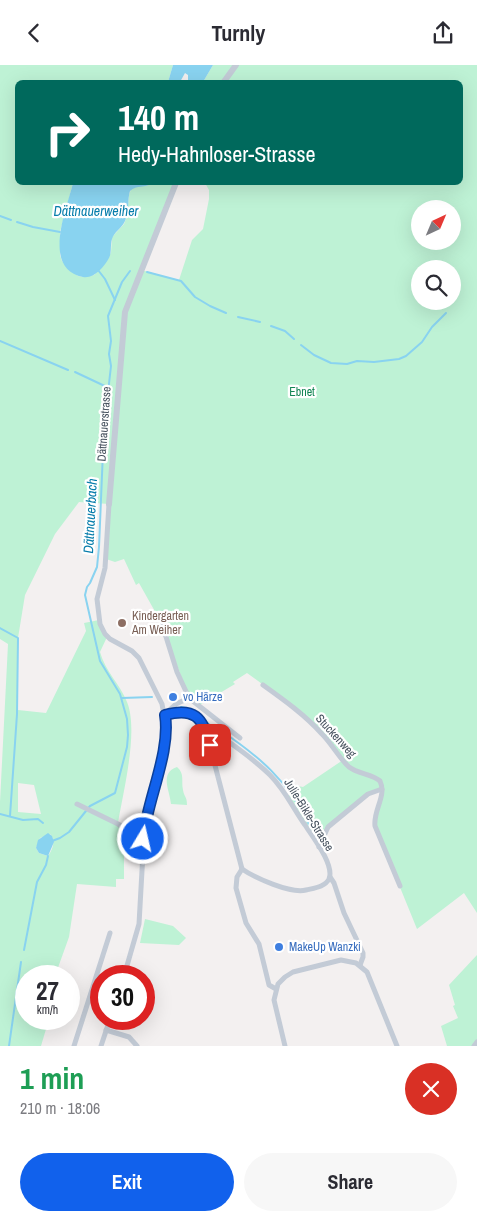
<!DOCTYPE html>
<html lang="en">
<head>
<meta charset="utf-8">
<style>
  :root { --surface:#fff; --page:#f7f7f7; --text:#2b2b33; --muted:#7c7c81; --accent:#1161ec }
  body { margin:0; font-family:"Archivo Narrow",sans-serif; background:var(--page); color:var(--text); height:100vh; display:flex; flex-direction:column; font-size:19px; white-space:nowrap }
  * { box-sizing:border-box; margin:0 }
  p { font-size:16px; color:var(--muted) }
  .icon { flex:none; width:28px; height:28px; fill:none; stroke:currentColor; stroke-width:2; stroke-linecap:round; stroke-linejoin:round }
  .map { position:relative; height:981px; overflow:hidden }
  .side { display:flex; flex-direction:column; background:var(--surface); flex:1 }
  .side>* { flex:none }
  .hud { position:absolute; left:15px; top:15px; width:448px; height:105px; border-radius:8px; box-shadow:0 5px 20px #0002; background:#00695c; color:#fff; overflow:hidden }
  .needle { width:32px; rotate:44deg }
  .fabs { position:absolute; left:411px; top:135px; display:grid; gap:10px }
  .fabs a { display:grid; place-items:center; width:50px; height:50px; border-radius:50%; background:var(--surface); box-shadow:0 5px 20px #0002; font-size:25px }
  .speed { position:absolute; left:15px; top:900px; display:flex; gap:10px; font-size:25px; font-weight:700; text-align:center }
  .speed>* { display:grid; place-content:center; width:65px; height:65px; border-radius:50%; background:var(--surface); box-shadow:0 5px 20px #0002; line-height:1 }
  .speed small { font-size:12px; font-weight:400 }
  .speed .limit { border:8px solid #d22; background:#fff; color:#111 }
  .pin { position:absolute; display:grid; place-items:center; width:42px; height:42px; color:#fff; margin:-21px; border-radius:10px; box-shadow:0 2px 8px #0006 }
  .me { position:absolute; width:55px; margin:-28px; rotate:9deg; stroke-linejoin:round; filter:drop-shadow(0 0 4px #0008) }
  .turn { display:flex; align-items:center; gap:18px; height:105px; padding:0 20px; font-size:22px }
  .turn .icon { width:65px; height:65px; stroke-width:2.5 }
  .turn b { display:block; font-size:35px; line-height:42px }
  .round { display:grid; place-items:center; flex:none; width:52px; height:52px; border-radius:26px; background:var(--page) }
  .headline { display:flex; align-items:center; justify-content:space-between; height:85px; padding:0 20px }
  h1 { font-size:30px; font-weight:800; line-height:38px; color:#1e9e55 }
  .action { display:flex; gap:10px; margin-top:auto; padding:10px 20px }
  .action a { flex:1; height:58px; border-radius:30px; background:var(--accent); color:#fff; font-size:20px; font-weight:800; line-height:58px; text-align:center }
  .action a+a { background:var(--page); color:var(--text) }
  header { display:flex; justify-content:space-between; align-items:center; height:65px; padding:0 20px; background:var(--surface); font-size:22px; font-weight:800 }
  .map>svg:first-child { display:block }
</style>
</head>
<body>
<header><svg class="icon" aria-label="back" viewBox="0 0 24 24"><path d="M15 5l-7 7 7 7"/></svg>Turnly<svg class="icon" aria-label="share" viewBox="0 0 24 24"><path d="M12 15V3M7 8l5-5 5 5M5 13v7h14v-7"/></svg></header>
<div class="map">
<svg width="477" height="981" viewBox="0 0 477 981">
  <rect width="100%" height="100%" fill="#f3f0f0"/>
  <g fill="#bef2d5" fill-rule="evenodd">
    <path d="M0,0H173L168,17L18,18V118H73L60,167V190L62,196L78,211L85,212L94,210L108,194L111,187L112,172L124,159L127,151L129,130L131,124L138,121H146L152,118H176L141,205L179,215L192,175L203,164L209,134V125L205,118H460V18L203,17L213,0H477V848L464,828L417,864L375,761L382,726L375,725L328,762L319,782L288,731L297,725L298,721L303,722L343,695C317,659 282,633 247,608L233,617L235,619L198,641L189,633L162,559L139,518L136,520L124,494L115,497L106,494L109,439L79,437L55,469L25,530L18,573V645L46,648L86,566L84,558L99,555L107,572L100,587C105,606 120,619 127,637C139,666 123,727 118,758L132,767L124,777V814H116V822L77,819L69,872L55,911H26V954H49L41,981H0V737L8,579L0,574ZM420,144H452V176H420ZM420,204H452V236H420ZM18,718L34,720L41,749L18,747ZM50,769C56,776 53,784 48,791L39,788L36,783L40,773Z"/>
    <path d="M177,702C185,709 181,715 183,725C184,732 187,731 187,740L171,739C170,726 159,708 177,702Z"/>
    <polygon points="145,854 173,861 186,873 179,880 140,878"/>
    <polygon points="477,890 477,981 447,981 441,961 458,953 453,941 455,940 449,920"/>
  </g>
  <g fill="#89d3f0">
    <polygon points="173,0 213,0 203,17 188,17 188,10 185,8 180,17 168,17"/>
    <path d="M73,118H152C145,124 137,119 130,126C127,135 130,146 125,156C122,163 114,167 112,174C110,181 112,187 109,193C104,202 94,214 83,212C41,204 67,143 73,118Z"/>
    <polygon points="48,768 52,771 54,777 48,791 39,788 36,783 38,775"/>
  </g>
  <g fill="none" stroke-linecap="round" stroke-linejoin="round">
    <g stroke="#89d3f0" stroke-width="2">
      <polyline points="0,151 11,155"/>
      <polyline points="17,157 33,162 60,167"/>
      <polyline points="98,205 105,214 115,235"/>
      <polyline points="147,207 181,216 195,232 210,241 226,248"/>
      <polyline points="238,252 260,257"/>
      <polyline points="271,261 285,266 294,274"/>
      <polyline points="0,276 68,305"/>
      <polyline points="301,280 314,290 331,298 347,299 357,296 374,297 399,294 406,291 422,277 432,262 446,248"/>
      <polyline points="75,307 109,323"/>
      <polyline points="0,563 18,573 17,649 10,751"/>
      <polyline points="122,633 152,632"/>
      <path d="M181,642C195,643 199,652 210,660C213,662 217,663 220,665C260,692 287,715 309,759"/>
      <polyline points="0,749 23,755 38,754 43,758"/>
      <polyline points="52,776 60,773 69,767 90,741 115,728 127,682 128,670 127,654 120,629 100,596 85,530 87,522 90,518 97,502 99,482 104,362 111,301 109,289 111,276 108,251 122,217 130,206"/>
      <polyline points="24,885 37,817 46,800 48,791"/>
      <polyline points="9,981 21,897"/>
    </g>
    <g stroke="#c3cbd6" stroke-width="5">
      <polyline points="109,439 105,503 97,534 100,559 105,569 110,574 132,586 139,593 162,639 166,661 164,680 144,770 139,859 124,911"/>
      <polyline points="162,559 177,607 189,633"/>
      <path d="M263,620C284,635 305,650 322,669C332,679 339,693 349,702C358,709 372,709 380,716C387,731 373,745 375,761L400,821"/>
      <polyline points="165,649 176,639 189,633 240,673"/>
      <path d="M165,650C182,645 195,646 205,662L242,804"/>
      <path d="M207,668L213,667L219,670C236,682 255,695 270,710C285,725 293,743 305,760C312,771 335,800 329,814C325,822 314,823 306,825C291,829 255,813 242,804"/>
      <polyline points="77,739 118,759 143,774"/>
      <polyline points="319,782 328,762 368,729 382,724"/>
      <polyline points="242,804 237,812 236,823 246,858 259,879 269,920 276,924"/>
      <polyline points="330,812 334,818 344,848 363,888 363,892 360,900"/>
      <polyline points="106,965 129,972 137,981"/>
      <polyline points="74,981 110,868"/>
      <polyline points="101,981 110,954"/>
      <polyline points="285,981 274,935 278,919 285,912 293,907 341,895 356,898 367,907 397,981"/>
      <polyline points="474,981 477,977"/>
    </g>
    <g stroke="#c3cbd6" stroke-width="6">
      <polyline points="223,18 236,0"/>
      <polyline points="109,439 125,247 176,118"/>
    </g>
  </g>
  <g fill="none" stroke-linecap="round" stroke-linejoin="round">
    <g stroke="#0b3f99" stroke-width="12">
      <path id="route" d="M143,774C147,735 171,687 165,650C194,642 203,652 210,680"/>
    </g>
    <use href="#route" stroke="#1161ec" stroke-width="9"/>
  </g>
  <circle fill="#8d6e63" stroke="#fff" stroke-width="2" cx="122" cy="558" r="5"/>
  <g fill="#3f7fe0" stroke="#fff" stroke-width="2">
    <circle cx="173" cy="632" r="5"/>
    <circle cx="279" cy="882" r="5"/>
  </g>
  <g text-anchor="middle" stroke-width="4.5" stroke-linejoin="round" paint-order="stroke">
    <g font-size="12" fill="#138554" stroke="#fff">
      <text x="302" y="331">Ebnet</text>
    </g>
    <g font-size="12" fill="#47525f" stroke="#fff">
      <text transform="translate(104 359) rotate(-86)" y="4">Dättnauerstrasse</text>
      <text transform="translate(336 671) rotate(48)" y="4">Stuckenweg</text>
      <text transform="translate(309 750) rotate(58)" y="4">Julie-Bikle-Strasse</text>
    </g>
    <g font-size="12" fill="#785e54" stroke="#fff" text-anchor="start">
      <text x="132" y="555">Kindergarten<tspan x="132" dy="14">Am Weiher</tspan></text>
    </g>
    <g font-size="12" fill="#366cbe" stroke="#fff" text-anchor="start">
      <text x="183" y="636">vo Härze</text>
      <text x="289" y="886">MakeUp Wanzki</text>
    </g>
    <g font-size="14" font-style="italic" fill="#077dab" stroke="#fff">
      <text x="96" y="151">Dättnauerweiher</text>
      <text transform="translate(90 451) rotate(-87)" y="5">Dättnauerbach</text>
    </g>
  </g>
</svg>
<div class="fabs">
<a><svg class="needle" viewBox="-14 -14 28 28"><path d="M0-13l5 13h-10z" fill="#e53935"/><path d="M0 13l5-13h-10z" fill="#7c7c81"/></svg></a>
<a><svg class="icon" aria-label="search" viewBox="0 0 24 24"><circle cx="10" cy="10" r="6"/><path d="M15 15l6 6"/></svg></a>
</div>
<div class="speed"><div>27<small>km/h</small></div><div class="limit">30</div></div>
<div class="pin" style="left:210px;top:680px;background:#d93025"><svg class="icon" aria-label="arrive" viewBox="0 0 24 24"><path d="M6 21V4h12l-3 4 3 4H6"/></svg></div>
<svg class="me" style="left:143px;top:774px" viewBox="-20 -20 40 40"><circle r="17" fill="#1161ec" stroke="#fff" stroke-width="3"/><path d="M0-11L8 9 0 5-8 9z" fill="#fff"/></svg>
<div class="hud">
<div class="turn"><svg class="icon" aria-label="right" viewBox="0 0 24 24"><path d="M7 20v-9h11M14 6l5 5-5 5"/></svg><div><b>140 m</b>Hedy-Hahnloser-Strasse</div></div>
</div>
</div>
<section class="side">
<div class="headline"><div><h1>1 min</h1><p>210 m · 18:06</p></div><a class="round" style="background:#d93025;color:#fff"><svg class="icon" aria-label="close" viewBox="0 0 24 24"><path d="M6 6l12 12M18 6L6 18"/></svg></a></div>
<div class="action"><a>Exit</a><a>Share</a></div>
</section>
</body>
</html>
